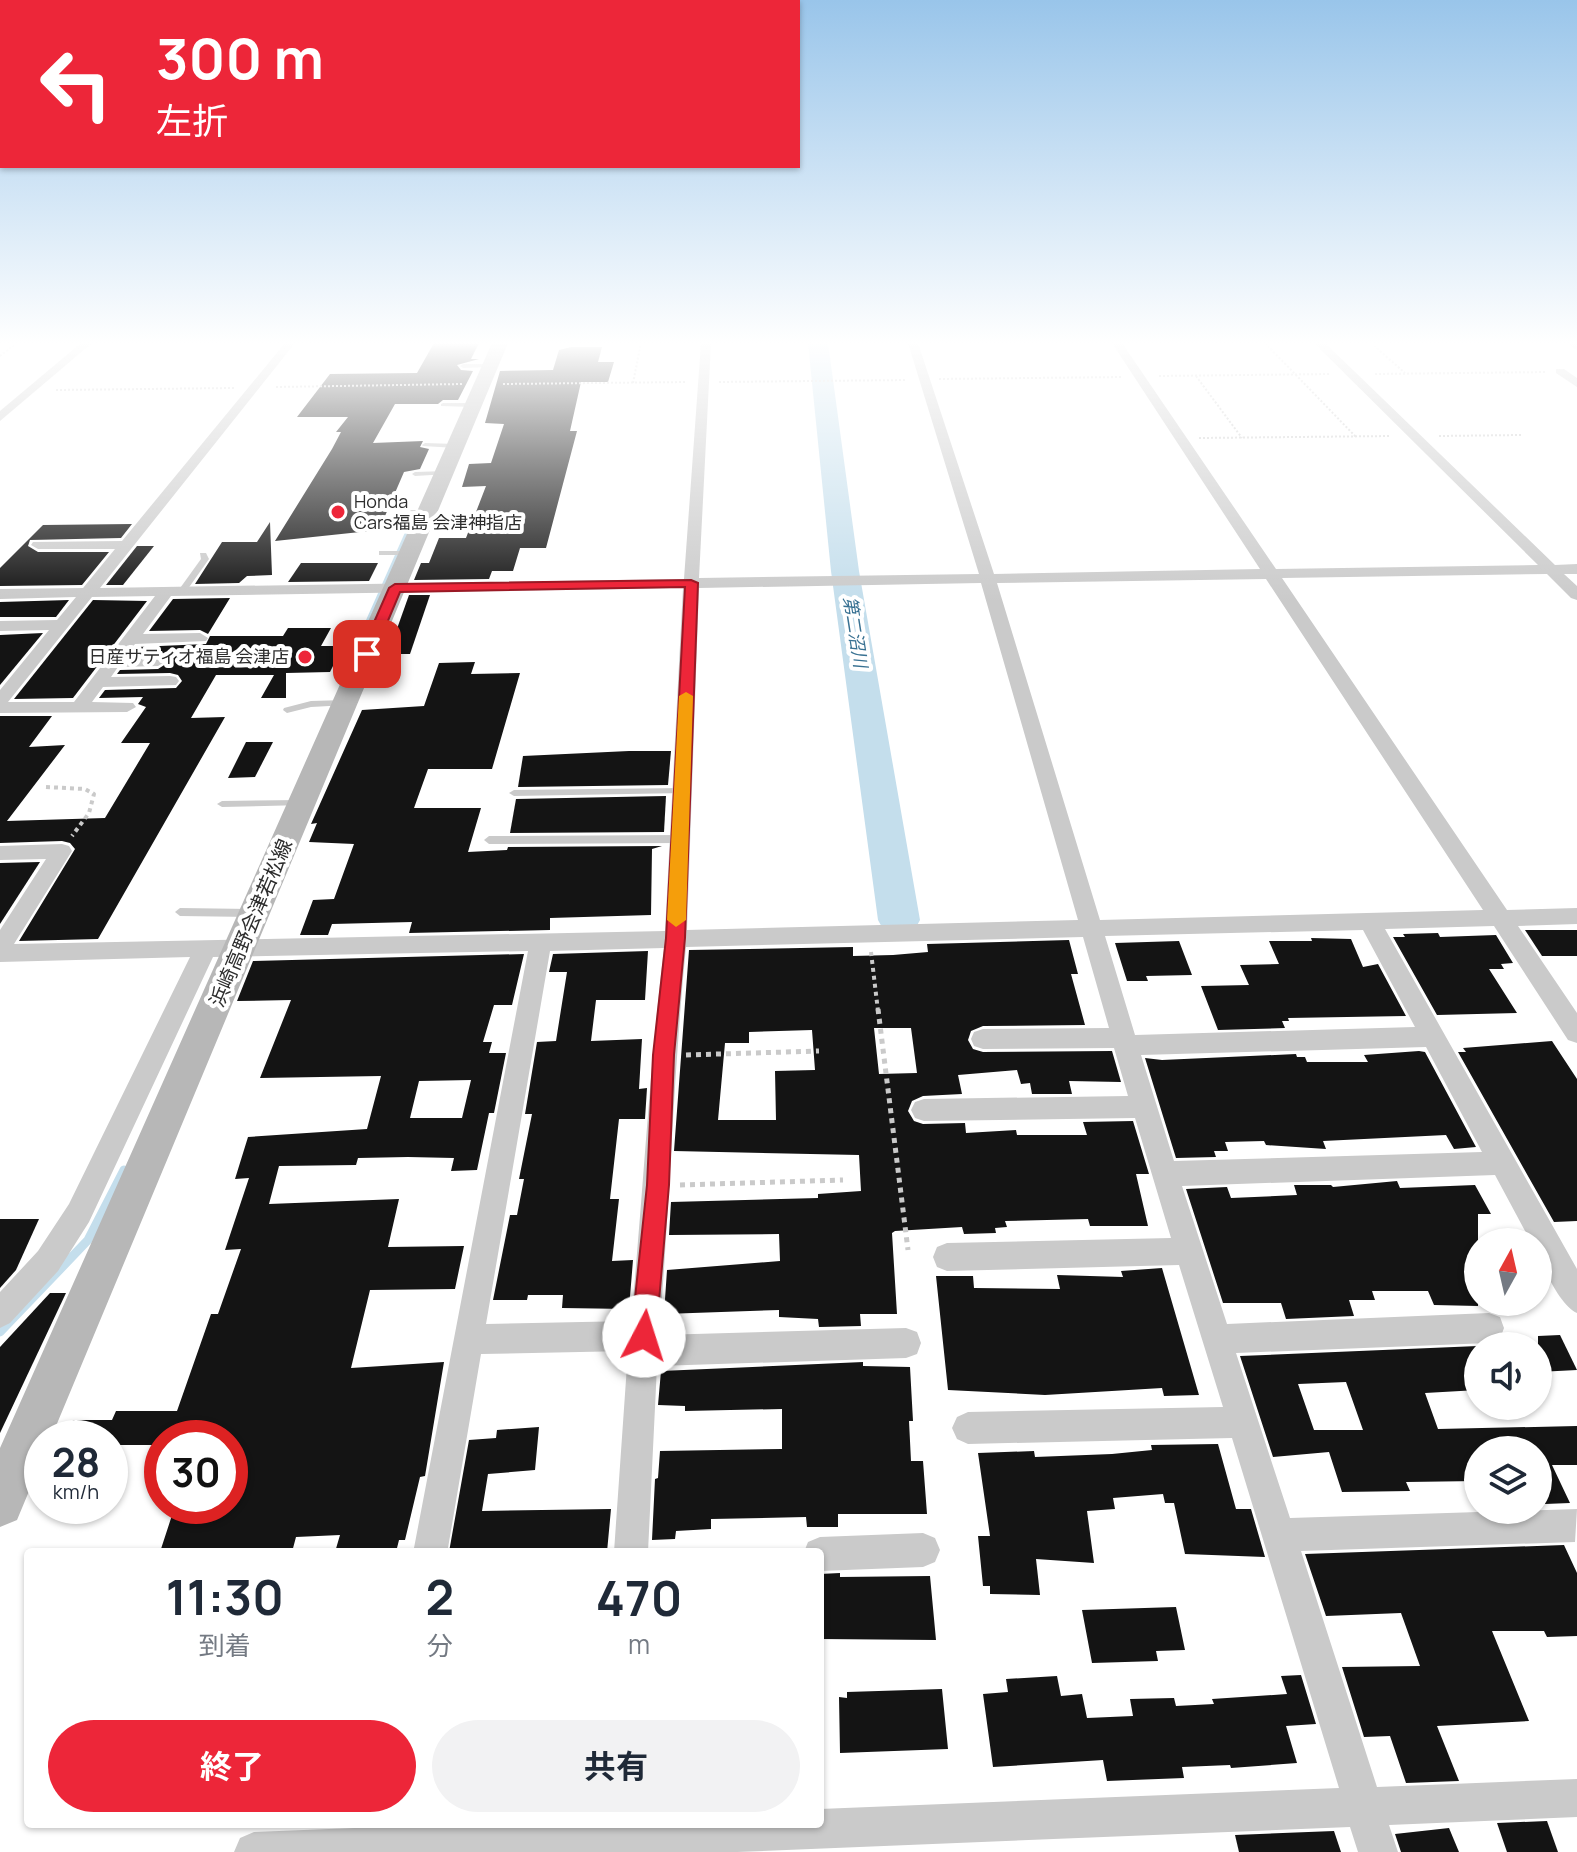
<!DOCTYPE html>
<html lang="ja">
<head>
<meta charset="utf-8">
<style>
  :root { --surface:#fff; --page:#f2f2f3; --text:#1f2937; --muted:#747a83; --accent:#ed2639 }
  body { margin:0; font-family:Manrope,"Noto Sans JP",sans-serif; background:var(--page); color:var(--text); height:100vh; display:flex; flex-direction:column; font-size:30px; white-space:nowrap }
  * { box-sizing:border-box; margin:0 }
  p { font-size:26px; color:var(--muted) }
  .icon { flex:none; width:44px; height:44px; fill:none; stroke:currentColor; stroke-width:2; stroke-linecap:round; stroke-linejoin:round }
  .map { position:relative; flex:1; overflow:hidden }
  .side { position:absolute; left:24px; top:1548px; width:800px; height:280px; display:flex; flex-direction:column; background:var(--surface); border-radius:8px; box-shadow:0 2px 6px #0004 }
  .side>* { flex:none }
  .guide { position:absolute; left:0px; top:0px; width:800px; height:168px; box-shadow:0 2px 6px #0004; background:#ed2639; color:#fff; overflow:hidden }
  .needle { width:52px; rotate:8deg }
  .controls { position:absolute; left:1464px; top:1228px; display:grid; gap:16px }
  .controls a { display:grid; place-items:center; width:88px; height:88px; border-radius:50%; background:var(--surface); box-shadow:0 2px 6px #0004; font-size:40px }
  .speed { position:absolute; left:24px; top:1420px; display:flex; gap:16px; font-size:40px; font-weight:700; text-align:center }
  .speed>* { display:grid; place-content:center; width:104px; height:104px; border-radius:50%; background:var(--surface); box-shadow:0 2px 6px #0004; line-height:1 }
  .speed small { font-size:20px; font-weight:400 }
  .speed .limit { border:12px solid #d22; background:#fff; color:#111 }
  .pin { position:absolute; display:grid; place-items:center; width:68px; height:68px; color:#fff; margin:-34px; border-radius:16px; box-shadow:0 4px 12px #0006 }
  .me { position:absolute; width:88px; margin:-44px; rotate:5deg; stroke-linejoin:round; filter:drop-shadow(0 0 6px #0008) }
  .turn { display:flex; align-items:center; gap:28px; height:168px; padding:0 24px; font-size:36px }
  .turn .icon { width:104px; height:104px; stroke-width:2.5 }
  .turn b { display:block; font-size:56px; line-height:68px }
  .eta { display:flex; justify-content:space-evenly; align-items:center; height:136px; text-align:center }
  .eta b { font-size:48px; font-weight:700; line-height:56px }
  .cta { display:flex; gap:16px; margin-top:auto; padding:16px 24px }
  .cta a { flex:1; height:92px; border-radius:48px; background:var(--accent); color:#fff; font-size:32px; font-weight:700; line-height:92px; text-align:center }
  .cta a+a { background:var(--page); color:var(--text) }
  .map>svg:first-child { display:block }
</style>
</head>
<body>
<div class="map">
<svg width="1577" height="1852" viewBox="0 0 1577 1852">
  <rect width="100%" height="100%" fill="#fff"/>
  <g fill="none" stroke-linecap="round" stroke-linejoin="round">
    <polyline stroke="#c4deec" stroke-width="5" points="355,651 415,516"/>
    <polyline stroke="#c4deec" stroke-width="9" points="0,1332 88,1240 124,1170"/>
    <polygon fill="#c4deec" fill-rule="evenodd" points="808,343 828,343 859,571 920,920 914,931 899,936 884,931 878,920 831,571"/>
  </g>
  <g fill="#141414" fill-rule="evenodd">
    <polygon points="434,343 479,343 471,359 479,359 457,365 461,370 473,371 458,400 443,400 438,404 395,404 373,443 423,441 420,447 429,449 420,469 404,472 379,530 275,541 332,449 341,432 336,432 348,417 297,417 330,374 417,373"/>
    <polygon points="571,347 602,347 598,362 614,362 608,382 581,382 570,431 577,431 546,548 520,548 513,571 492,571 489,579 414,580 421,563 429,563 439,538 466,538 486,486 462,487 469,464 491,463 504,424 485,423 500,371 553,370 559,350"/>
    <polygon points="270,522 272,575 247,576 239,583 195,584 222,542 257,542"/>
    <polygon points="132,524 121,538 30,540 28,546 38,552 109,552 82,585 0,586 0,568 43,525"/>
    <polygon points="137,546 154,546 123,585 106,585"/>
    <polygon points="301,563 378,563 369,581 288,582"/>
    <polygon points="409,595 430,595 410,654 388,654"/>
    <polygon points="230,598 208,634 200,630 149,631 173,599"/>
    <polygon points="69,600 56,617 0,617 0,602"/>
    <polygon points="93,600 147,601 73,698 14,699"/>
    <polygon points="288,628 331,628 321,646 343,646 330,672 286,673 286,698 261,698 274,675 216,675 191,718 225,717 98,939 19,941 75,849 70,843 62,841 0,843 0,716 52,716 29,747 65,745 7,821 105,818 150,743 121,743 146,707 138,704 143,697 99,698 105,690 176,688 182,681 178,675 170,673 117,674 120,670 158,669 169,662 158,653 132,654 137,647 206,644 210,636 283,636"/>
    <polygon points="43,633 0,685 0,635"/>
    <polygon points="475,662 471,674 520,673 492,769 428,769 414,808 481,808 468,852 507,850 508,847 662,846 652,849 651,915 550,918 550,930 409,933 412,922 332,924 328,935 300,935 313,900 334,899 354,844 309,842 317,823 311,824 362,710 424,706 439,663"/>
    <polygon points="246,742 273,742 255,777 228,778"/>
    <polygon points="629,751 671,751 668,785 518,787 523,756"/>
    <polygon points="666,796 664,832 510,833 516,799"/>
    <polygon points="40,862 0,924 0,863"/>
    <polygon points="1525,930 1577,930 1577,956 1542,956"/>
    <polygon points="1438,933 1440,937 1496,935 1513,963 1501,964 1504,969 1489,969 1517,1013 1437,1015 1393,937 1405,937 1403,934"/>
    <polygon points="1311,938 1351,939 1363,967 1378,964 1406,1016 1288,1018 1289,1021 1282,1021 1285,1028 1218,1030 1201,986 1249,985 1240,965 1279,964 1269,941 1312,941"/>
    <path d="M1069,940L1078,974H1071L1085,1025L983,1026L971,1031L968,1040L973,1049L983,1052L1112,1051L1121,1082L1069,1081L1072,1094H1032L1030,1083L1021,1084L1017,1070L958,1075L962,1094L923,1096L912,1101L908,1111L914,1121L923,1124L965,1123L966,1133L1016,1130L1017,1135H1087L1083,1122L1133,1121L1149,1174H1136L1148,1226H1090L1088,1219L1005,1221L1007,1227L995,1228L996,1233L964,1234L962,1227L895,1231L892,1233L897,1314H860L861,1326L819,1327L818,1319L779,1317V1310L664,1314L667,1270L780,1261L779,1234L669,1235L671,1202L818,1198V1194L861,1191L859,1155L674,1151L689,950L853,947V956L893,955L928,952L927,944ZM874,1028H911L917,1073L879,1074ZM812,1030L815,1070L775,1071L776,1120H718L725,1043H749V1032Z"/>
    <polygon points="1179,941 1192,975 1146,976 1148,981 1127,981 1115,943"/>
    <polygon points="648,951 645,1000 596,1000 591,1041 642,1039 639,1089 647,1088 645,1119 619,1119 610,1199 619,1199 612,1261 633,1260 629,1309 562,1308 563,1295 528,1295 527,1300 493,1300 510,1215 517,1215 524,1179 519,1179 532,1114 525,1114 537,1042 556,1041 567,972 549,972 553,954"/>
    <path d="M524,954L512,1005H494L483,1042H492L489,1053H506L494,1113H489L477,1170L451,1171L454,1158L408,1157L358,1158L356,1165L279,1166L269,1204L399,1199L388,1247L464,1246L455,1289L370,1290L351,1368L444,1362L425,1476L420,1477L405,1540H399L396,1552H335L340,1535L296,1537L292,1552H160L175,1506H230V1438H162L160,1445H110V1438H66L73,1420H112L116,1411H177L211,1314H218L241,1249L225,1250L249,1178L235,1179L248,1137L367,1129L381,1076L260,1078L291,1000L237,1001L253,961ZM471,1080L462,1118H410L419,1081Z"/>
    <polygon points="1552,1041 1577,1079 1577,1221 1554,1222 1458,1052 1466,1052 1463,1048"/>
    <polygon points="1419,1051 1425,1052 1476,1147 1454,1149 1446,1135 1323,1141 1326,1149 1266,1145 1264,1141 1225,1142 1228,1151 1214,1151 1216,1157 1176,1158 1145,1058 1162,1060 1296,1054 1297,1057 1305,1057 1307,1062 1368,1062 1364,1055"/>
    <polygon points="1397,1181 1400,1188 1475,1185 1491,1214 1478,1214 1478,1306 1434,1305 1428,1291 1372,1291 1375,1300 1349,1300 1354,1316 1286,1319 1281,1303 1223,1303 1186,1189 1227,1187 1231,1198 1297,1195 1294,1185 1331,1185 1333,1187"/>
    <polygon points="0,1219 39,1219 16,1270 0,1288"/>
    <polygon points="1162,1268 1199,1395 1164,1396 1162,1388 1045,1395 948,1390 936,1276 973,1276 974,1288 1060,1289 1057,1275 1123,1277 1121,1271"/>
    <polygon points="50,1293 66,1293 0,1433 0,1347"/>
    <polygon points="1560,1335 1577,1370 1538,1372 1538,1336"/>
    <path d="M1478,1346V1390L1425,1393L1438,1429L1577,1426V1465H1552L1570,1503L1545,1504L1538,1489V1450H1478V1481L1406,1482L1410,1491L1342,1492L1329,1452L1273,1457L1240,1356ZM1346,1382L1363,1430H1314L1298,1384Z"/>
    <polygon points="863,1362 863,1366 910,1367 913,1421 909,1421 911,1461 923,1461 927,1514 838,1514 838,1527 807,1527 806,1517 711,1519 711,1529 676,1531 675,1539 652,1540 655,1479 658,1478 660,1451 782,1449 782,1409 685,1411 685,1406 658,1405 661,1371"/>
    <polygon points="539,1427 535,1470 488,1474 482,1511 611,1509 607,1552 449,1552 469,1440 496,1438 497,1430"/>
    <polygon points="1218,1444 1236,1509 1251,1509 1265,1557 1185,1554 1174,1503 1165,1503 1163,1494 1113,1498 1115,1509 1087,1511 1094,1563 1036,1559 1040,1595 990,1594 990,1586 983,1586 978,1536 990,1536 978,1453 1034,1451 1035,1457 1112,1454 1152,1450 1151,1445"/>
    <polygon points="1564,1545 1577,1573 1577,1636 1547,1637 1544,1631 1492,1631 1529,1721 1437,1726 1459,1781 1406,1783 1390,1736 1364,1737 1342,1667 1420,1666 1401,1613 1326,1616 1305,1554"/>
    <polygon points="840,1573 840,1577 930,1576 936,1640 820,1639 820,1574"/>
    <polygon points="1176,1607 1185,1650 1156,1651 1158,1661 1092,1663 1082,1610"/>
    <polygon points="1301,1675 1316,1724 1286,1726 1297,1763 1231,1768 1230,1765 1182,1767 1184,1778 1107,1781 1103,1760 993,1767 983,1694 1008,1692 1006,1679 1057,1676 1061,1696 1082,1694 1087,1718 1133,1716 1130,1699 1174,1698 1176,1706 1214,1704 1212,1699 1287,1694 1281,1676"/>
    <polygon points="942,1689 948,1749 840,1753 839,1697 847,1698 847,1692"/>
    <polygon points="1547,1821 1558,1852 1507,1852 1497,1823"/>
    <polygon points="1449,1828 1459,1852 1401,1852 1395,1834"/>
    <polygon points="1334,1831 1341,1852 1239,1852 1235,1835"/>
  </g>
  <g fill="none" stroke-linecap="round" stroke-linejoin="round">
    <g stroke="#cacaca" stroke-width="2" stroke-dasharray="2 2" stroke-linecap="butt">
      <polyline points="1265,343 1356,437"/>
      <polyline points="1371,343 1405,373"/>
      <polyline points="0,356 17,343"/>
      <polyline points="1375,374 1547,372"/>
      <polyline points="1159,376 1331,374"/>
      <polyline points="1196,376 1242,438"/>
      <polyline points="939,379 1123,377"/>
      <polyline points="719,382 907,380"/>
      <polyline points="633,383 641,343"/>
      <polyline points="503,384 687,382"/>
      <polyline points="276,387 463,384"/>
      <polyline points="56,390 235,388"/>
      <polyline points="1439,436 1521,435"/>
      <polyline points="1199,438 1391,436"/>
    </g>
    <g stroke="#cacaca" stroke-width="4" stroke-dasharray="4 4" stroke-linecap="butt">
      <polyline points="46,787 85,789 94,794 89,813 72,836"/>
      <polyline points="871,952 878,1011"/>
    </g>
    <g stroke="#cacaca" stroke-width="5" stroke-dasharray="5 5" stroke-linecap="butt">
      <polyline points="878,1009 908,1250"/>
      <polyline points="686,1055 819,1051"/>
      <polyline points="680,1185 843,1180"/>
    </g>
    <g fill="#cacaca" fill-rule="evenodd">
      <polygon points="490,364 492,367 463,368 460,366 463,364"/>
      <polygon points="443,403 473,403 476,405 473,407 441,406 441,404"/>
      <polygon points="425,443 456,444 459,446 456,448 423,446 422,445"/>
      <polygon points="446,471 448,472 448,474 415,476 412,474 415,472"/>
      <polygon points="400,510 428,510 432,512 428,514 398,513 398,511"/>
      <polygon points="391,526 421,526 425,528 421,530 394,530 390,528"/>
      <polygon points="379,551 410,551 414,553 410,555 379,555"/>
      <polygon points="200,553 206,553 209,559 185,593 179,593 178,591 201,559"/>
      <path d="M341,623C348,623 351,627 358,628C366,628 374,626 381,630C370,636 352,634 341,627Z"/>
      <polygon points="345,700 349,703 348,705 311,707 287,713 283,710 284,708 311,701"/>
      <polygon points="682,788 685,789 687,791 685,793 514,796 509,793 514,790"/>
      <polygon points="301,800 304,801 306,803 304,805 222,807 217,804 222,801"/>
      <polygon points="680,835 685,839 680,843 489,844 484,840 489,836"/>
      <polygon points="180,908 251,909 256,913 251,917 180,916 175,912"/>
    </g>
    <g fill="#cacaca" fill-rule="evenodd">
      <polygon points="81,343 92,343 0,421 0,411"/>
      <path d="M285,343H295L100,588L684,579L701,343H711L699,578L979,574L908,343H918L994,574L1260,569L1112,343H1122L1276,569L1538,565L1314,343H1325L1555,565L1577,564V574H1564L1577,586V600L1571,598L1547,574L1282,578L1507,910L1577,908V924L1518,926L1577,1013V1043L1568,1040L1494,926L1385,929L1577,1269V1313C1559,1305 1538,1261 1538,1242H1531L1495,1175L1182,1186L1227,1324L1489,1313L1500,1317L1504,1328L1500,1339L1489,1343L1236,1353L1290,1518L1577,1509L1575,1542L1301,1551L1377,1787L1577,1779V1817L1389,1825L1398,1852H1358L1350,1827L737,1852H234L240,1838L254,1832L454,1824H820V1809L1339,1788L1232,1438L968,1444L957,1439L952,1428L957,1417L968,1412L1223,1407L1179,1265L947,1271L937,1267L933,1257L937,1247L947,1243L1171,1238L1135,1118L924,1121L915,1118L911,1110L915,1102L924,1099L1128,1096L1114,1048L983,1049L974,1046L971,1039L974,1032L983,1029L1109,1028L1083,937L686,947C673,1076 670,1206 659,1335L906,1328L917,1332L921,1343L917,1354L906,1358L657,1366L648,1552H614L628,1351L481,1354L448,1548L446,1552H416L414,1548L528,951L213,957L89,1222L58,1271L10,1323L0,1328V1292L38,1251L69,1204L190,957L0,962V930L46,859L0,860V846L62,844L69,846L72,851L14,944L665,931L683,588L171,596L143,634L200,633L208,638L206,641L135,644L126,657L158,656L166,661L158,666L118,667L111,677L170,676L176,677L179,681L176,685L103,687L92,702L133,703L136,707L127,712L0,713V690L49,630L0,631V621L57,620L76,597L0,599V589L83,588L115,549H38L31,545L33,542L122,541ZM1266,579L1483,910L1100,920L997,583ZM981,583L1078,920L687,930L699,588ZM155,596L74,702H8L92,597ZM1363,930L1415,1027L1135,1035L1105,936ZM664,948C649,1072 643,1197 631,1321L486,1324L550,951ZM1426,1047L1482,1152L1174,1161L1141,1055Z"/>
      <polygon points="1566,343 1577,343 1577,350"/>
      <polygon points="1556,369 1564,369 1577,378 1577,387 1556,373"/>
      <polygon points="923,1533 935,1538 940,1550 935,1562 923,1567 820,1571 820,1552 804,1552 808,1542 820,1537"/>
    </g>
    <polygon fill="#b7b7b7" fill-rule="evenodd" points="492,343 508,343 51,1438 42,1438 42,1460 17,1520 0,1527 0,1448"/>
  </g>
  <linearGradient id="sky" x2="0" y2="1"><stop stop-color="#99c5ea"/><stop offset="0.57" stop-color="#fff"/><stop offset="1" stop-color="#fff" stop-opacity="0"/></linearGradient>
  <rect width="1577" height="602" fill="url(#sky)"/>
  <polygon fill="#ed2639" stroke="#9a1925" stroke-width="2" points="691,580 698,583 685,938 674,1055 669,1185 656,1336 653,1344 644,1348 635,1344 631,1336 647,1185 653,1055 666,938 685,587 400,592 374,654 367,658 360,654 389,588 395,584"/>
  <polygon fill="#f59e0b" points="686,692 693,696 686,920 676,927 667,920 679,696"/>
  <g fill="#ed2639" stroke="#fff" stroke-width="3">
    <circle cx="338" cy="512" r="8"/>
    <circle cx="305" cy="657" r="8"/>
  </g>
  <g text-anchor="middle" stroke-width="8" stroke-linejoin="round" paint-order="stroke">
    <g font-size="18" fill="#2d2d2d" stroke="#fff" text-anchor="start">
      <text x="354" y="508">Honda<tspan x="354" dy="21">Cars福島 会津神指店</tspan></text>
      <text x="289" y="663" text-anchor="end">日産サティオ福島 会津店</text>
    </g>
    <g font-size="18" font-style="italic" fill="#387192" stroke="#fff">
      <text transform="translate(855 632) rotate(81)" y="6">第二沼川</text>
    </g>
    <g font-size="20" fill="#2d2d2d" stroke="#fff">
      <text transform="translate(251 923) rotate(-67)" y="7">浜崎高野会津若松線</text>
    </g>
  </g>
</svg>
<div class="controls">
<a><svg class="needle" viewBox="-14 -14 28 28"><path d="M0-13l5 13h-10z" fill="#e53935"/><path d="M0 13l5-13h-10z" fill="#747a83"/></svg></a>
<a><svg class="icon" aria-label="sound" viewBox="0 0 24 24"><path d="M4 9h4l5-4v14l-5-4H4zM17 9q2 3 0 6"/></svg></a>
<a><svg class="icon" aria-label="layers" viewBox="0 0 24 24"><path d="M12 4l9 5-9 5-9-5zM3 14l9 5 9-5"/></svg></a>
</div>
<div class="speed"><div>28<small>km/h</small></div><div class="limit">30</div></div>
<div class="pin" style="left:367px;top:654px;background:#d93025"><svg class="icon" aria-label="arrive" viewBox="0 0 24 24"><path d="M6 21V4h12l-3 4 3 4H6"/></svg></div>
<svg class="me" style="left:644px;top:1336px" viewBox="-20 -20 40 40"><circle r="19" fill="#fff"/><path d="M0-13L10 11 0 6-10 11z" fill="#ed2639"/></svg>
<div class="guide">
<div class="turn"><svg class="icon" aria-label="left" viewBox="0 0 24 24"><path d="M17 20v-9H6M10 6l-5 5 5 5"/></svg><div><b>300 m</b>左折</div></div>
</div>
<section class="side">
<div class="eta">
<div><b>11:30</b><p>到着</p></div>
<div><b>2</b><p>分</p></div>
<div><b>470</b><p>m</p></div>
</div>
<div class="cta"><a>終了</a><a>共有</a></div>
</section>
</div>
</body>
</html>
